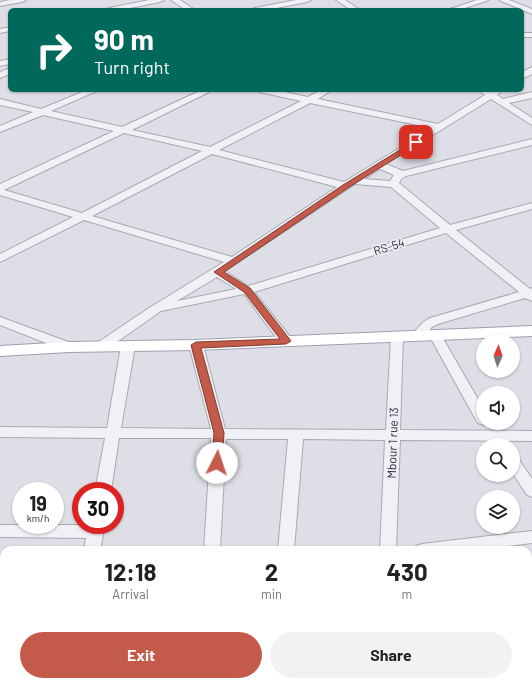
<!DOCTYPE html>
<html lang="en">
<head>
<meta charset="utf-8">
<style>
  :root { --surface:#fff; --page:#f2f2f2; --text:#222; --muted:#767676; --accent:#c45b4a }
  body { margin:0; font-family:Barlow,sans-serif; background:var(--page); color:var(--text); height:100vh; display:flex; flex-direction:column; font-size:15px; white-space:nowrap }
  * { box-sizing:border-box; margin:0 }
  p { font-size:13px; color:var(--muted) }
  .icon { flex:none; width:22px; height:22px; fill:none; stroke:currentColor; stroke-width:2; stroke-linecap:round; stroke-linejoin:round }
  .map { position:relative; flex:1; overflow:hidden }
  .drawer { position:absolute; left:0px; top:546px; width:532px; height:140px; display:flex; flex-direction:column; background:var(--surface); border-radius:12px 12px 0 0; box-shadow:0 1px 3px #0004 }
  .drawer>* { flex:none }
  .guide { position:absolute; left:8px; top:8px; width:516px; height:84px; border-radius:6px; box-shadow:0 1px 3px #0004; background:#00695c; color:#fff; overflow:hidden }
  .needle { width:26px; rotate:3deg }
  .controls { position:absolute; left:476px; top:334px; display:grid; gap:8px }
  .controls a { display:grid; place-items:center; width:44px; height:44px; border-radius:50%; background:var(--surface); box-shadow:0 1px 3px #0004; font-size:20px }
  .speed { position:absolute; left:12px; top:482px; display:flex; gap:8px; font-size:20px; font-weight:700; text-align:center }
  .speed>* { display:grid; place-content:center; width:52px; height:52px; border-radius:50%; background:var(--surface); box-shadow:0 1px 3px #0004; line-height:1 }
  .speed small { font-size:10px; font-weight:400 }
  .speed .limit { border:6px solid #d22; background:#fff; color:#111 }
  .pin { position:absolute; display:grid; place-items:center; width:34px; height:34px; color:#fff; margin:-17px; border-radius:8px; box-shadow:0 2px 6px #0006 }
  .me { position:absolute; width:44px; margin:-22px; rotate:4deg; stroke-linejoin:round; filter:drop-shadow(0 0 3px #0008) }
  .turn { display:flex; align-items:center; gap:14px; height:84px; padding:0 20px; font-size:18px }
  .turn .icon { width:52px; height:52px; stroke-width:2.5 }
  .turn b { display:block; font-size:28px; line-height:34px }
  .eta { display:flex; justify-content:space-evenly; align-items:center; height:68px; text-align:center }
  .eta b { font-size:24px; font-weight:700; line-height:28px }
  .primary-button { display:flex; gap:8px; margin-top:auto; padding:8px 20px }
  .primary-button a { flex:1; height:46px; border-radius:24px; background:var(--accent); color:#fff; font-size:16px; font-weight:700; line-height:46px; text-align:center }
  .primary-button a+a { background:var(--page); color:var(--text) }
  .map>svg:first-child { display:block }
</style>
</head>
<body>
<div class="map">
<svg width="532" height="686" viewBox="0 0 532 686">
  <rect width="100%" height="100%" fill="#dedfe6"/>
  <polygon fill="#bfd0c0" points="79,682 195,682 195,686 78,686"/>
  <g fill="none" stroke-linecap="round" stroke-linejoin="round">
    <g stroke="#a7a9b3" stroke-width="2">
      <g id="minor">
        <polygon points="10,0 26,0 22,2 0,6 0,2"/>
        <polygon points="149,0 164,0 160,2 120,10 105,10 109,8"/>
        <polygon points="171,0 180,0 195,10 186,10"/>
        <polygon points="296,0 311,0 307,2 266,10 251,10 255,8"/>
        <polygon points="336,0 345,0 360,10 351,10"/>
        <polygon points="477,0 489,0 459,10 447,10"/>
        <polygon points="499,0 509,0 532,9 532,14"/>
        <polygon points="10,27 10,31 0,33 0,29"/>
        <rect x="522" y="33" width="10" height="4"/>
        <polygon points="10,59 10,64 0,66 0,61"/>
        <polygon points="532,67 532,74 522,79 522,72"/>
        <polygon points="10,68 10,74 0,78 0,72"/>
        <path d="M87,90H99L51,111L122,127L202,90H213L132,130L210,147L301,101L259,92L258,90H275L308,97L321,90H332L318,99L438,124L485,95L482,93L481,90H503L497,95L503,99L532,92V98L509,103L532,118V125L491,99L386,164L403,171L532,139V145L406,176L401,179L399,183L450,225L532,203V209L456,230L530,289L532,288V301L525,298L438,324L432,327L424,338H414L413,335C417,328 422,322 430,318L519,292L446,233L254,292L291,338L292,341L291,344H281L244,294L161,311L104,351H94L92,348L94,345L149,308L224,262L84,220L0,262V254L73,217L0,195V184L114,131L43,115L0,132V126L33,112L0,105V99L41,109ZM310,103L432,128L344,182L219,150ZM124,133L202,151L82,213L4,190ZM212,154L337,187L232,257L92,216ZM380,169L394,175L390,181L364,179ZM355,184L391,187L440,228L248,286L225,271ZM217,277L236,289L177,301Z"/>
        <polygon points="0,317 74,344 76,347 74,350 64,350 0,325"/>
        <polygon points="435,331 440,332 441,335 483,408 483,423 488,423 483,425 478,423 476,420 429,335 430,332"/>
        <polygon points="397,332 402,333 403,336 400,430 532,431 532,441 400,440 396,550 380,550 385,440 303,439 294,550 278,550 288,439 226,439 220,550 204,550 211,438 119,438 111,491 95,491 105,438 0,437 0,427 107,428 121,346 123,343 133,343 135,346 121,428 211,429 189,345 191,342 201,342 203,345 225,429 386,430 391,336 392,333"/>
        <polygon points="513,457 518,458 532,479 532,497 527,495 513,474"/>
        <polygon points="0,525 105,525 100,550 84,550 86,538 0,537"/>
        <polygon points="532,531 532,543 475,550 414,550 416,546 422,544"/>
        <rect x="528" y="634" width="4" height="16"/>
        <rect x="0" y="644" width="4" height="16"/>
        <polygon points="60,682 78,682 77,686 59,686"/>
        <polygon points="394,682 413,682 414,686 396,686"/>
      </g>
    </g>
    <g stroke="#9ea0b1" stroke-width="2">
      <polygon id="major" points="532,326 532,336 196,350 69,352 0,356 0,346 69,342 196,340"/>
    </g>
    <use href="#minor" fill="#f0f0f5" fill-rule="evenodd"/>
    <use href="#major" fill="#fff" fill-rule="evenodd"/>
  </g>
  <polygon fill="#c45b4a" stroke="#7f3b30" points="416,140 418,141 418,144 348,188 224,272 250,288 291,341 286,344 201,348 224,433 222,463 221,465 213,465 212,463 214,433 191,345 196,342 280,339 244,292 214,272 343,185"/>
  <g text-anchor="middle" stroke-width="3.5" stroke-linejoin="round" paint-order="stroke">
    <g font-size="12" fill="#282a3c" stroke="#edeef4">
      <text transform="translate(389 247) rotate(-17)" y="4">RS-54</text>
      <text transform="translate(393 443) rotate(-88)" y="4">Mbour 1 rue 13</text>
    </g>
  </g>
</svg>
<div class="controls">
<a><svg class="needle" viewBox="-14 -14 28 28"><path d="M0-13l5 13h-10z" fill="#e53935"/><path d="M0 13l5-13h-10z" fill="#767676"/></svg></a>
<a><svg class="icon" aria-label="sound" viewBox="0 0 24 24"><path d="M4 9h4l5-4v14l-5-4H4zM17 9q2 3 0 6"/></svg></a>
<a><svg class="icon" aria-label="search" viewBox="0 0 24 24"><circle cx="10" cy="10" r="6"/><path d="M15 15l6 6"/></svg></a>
<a><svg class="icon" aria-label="layers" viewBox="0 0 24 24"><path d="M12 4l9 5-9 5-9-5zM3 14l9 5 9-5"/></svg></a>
</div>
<div class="speed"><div>19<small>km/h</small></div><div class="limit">30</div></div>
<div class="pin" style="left:416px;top:142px;background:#d93025"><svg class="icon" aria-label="arrive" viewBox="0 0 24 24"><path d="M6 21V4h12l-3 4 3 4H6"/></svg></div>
<svg class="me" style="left:217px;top:463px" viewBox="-20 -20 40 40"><circle r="19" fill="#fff"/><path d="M0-13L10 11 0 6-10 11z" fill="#c45b4a"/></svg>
<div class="guide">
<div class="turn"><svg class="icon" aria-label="right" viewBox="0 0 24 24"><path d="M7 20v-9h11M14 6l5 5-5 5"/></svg><div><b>90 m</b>Turn right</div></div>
</div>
<section class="drawer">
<div class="eta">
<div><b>12:18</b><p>Arrival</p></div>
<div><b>2</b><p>min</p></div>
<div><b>430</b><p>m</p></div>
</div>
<div class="primary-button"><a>Exit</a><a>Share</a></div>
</section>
</div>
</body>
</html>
